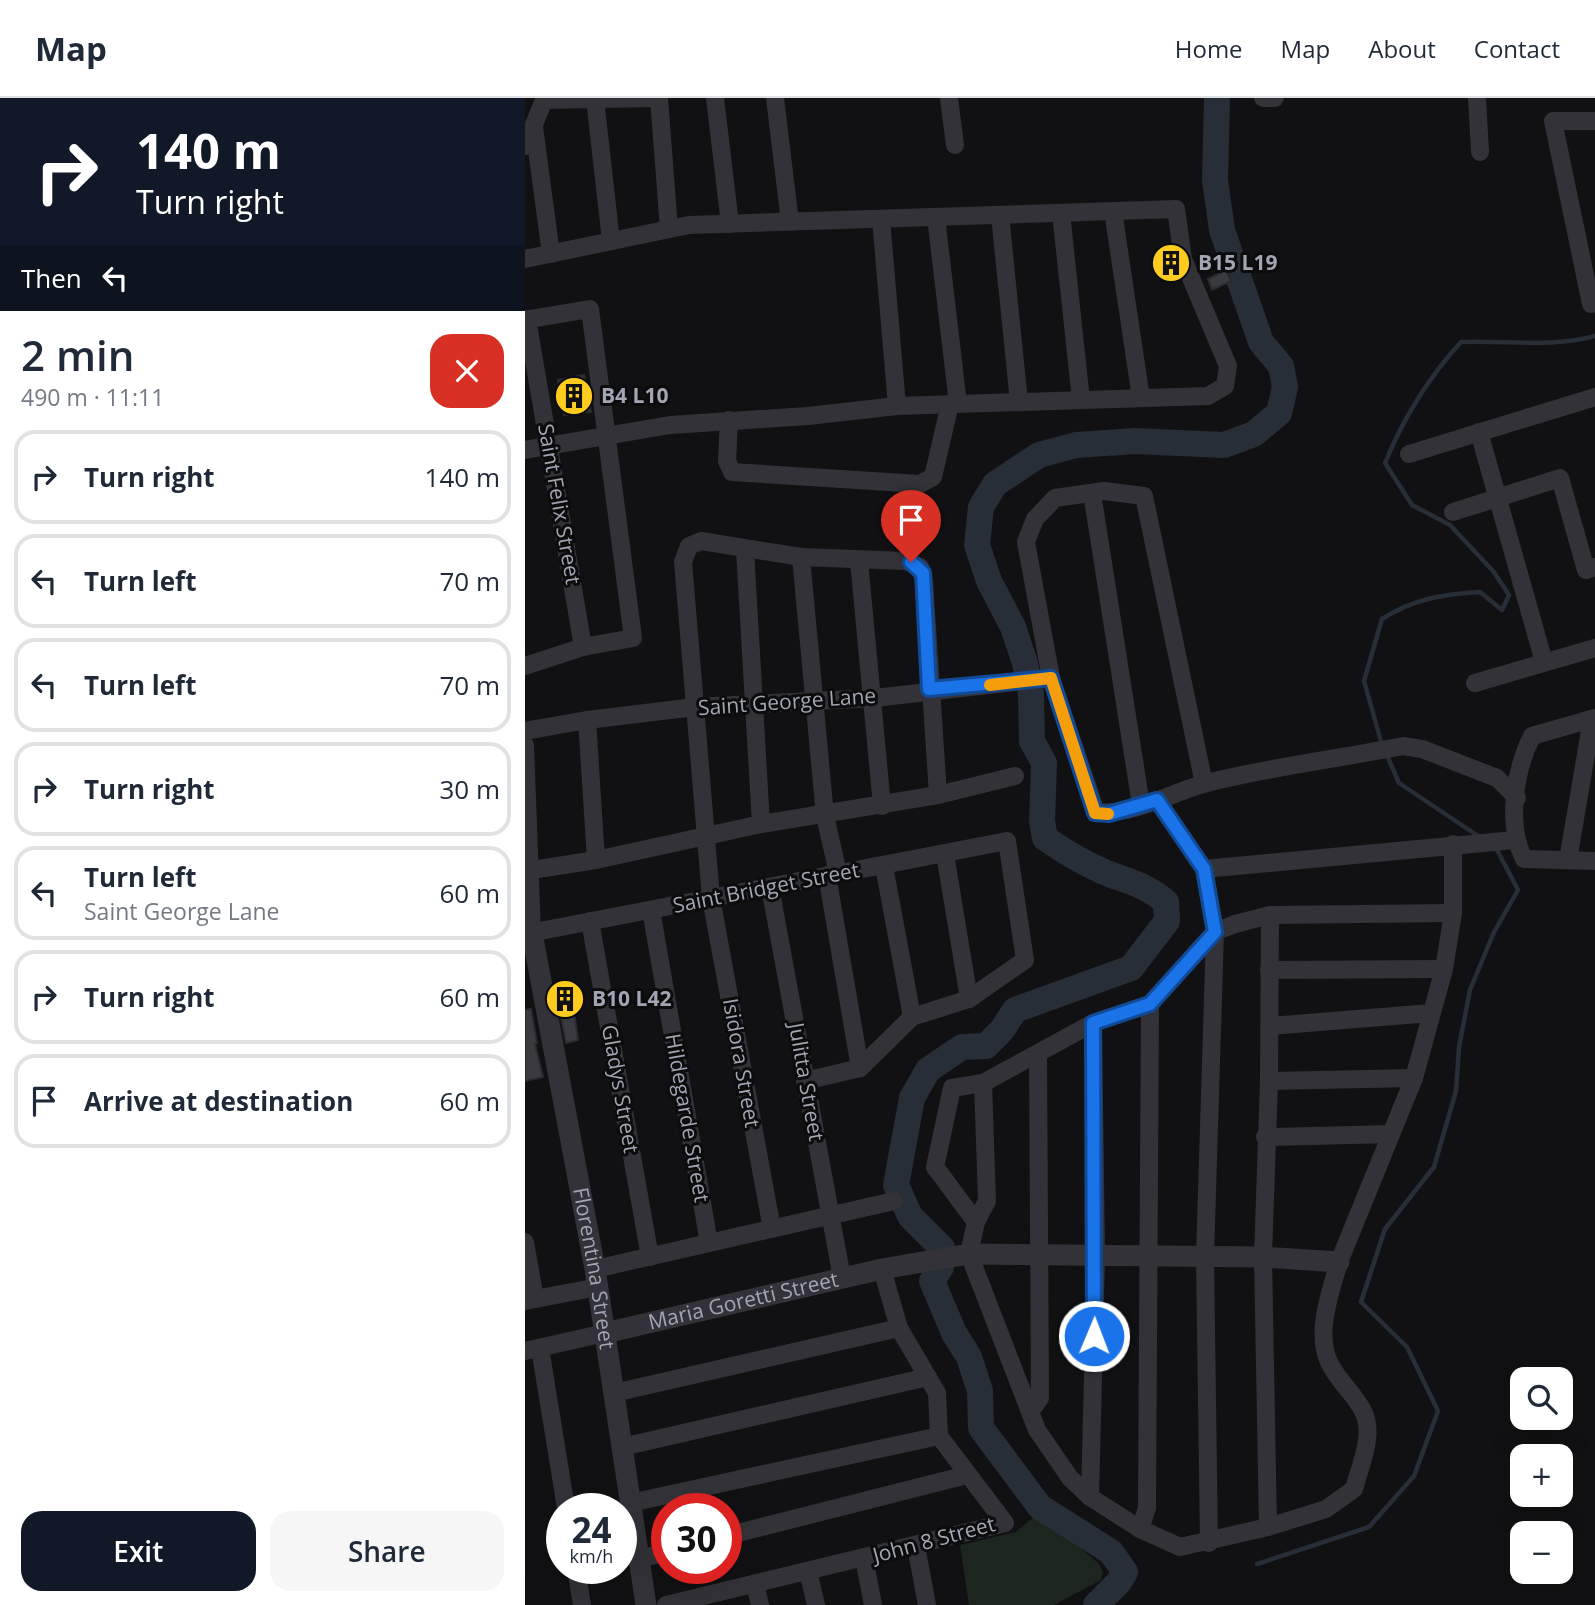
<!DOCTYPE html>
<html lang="en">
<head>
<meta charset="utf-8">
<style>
  :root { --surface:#fff; --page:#f6f6f7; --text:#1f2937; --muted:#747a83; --line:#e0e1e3; --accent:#111827 }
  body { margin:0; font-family:"Open Sans",sans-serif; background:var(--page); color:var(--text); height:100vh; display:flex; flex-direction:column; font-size:26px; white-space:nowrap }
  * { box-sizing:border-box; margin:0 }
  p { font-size:23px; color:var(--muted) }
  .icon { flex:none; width:38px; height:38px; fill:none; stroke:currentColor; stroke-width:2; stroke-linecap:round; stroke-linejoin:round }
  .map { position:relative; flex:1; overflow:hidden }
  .panel { display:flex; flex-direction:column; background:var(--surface); width:525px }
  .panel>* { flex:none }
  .top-card { background:#111827; color:#fff; overflow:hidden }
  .fabs { position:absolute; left:985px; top:1269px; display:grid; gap:14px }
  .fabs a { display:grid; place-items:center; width:63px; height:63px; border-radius:14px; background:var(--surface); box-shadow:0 7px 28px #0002; font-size:35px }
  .speed { position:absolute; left:21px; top:1395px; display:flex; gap:14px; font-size:35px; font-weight:700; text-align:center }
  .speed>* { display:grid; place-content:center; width:91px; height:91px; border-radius:50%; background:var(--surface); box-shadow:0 7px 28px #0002; line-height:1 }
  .speed small { font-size:18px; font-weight:400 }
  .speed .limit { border:10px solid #d22; background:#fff; color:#111 }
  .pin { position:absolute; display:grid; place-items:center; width:60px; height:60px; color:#fff; margin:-72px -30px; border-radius:50% 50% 50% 0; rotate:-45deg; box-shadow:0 0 7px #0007 }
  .pin .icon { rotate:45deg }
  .me { position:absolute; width:77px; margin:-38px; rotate:1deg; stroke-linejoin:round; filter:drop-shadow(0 0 5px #0008) }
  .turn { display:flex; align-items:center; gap:24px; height:147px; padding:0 21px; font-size:32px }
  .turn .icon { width:91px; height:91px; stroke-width:2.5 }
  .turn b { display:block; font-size:49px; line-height:60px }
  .then { display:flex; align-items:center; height:66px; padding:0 21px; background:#0003; gap:14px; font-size:26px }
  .round { display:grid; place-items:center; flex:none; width:74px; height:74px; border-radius:21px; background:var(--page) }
  .headline { display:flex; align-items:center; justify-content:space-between; height:119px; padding:0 21px }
  h1 { font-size:42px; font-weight:600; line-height:52px }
  .button { display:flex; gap:14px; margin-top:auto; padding:14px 21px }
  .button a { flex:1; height:80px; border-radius:21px; background:var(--accent); color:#fff; font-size:28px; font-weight:600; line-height:80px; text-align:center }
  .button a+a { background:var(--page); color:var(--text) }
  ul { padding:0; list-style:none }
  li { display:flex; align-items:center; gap:21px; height:94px; margin:0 14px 10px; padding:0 7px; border:4px solid var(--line); border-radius:21px }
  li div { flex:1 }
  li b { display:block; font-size:26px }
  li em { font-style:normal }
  header { display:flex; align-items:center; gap:42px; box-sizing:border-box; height:98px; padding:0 35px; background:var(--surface); border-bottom:2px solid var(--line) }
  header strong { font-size:33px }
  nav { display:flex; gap:38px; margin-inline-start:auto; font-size:24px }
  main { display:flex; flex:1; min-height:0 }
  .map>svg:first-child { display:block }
</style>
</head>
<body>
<header>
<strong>Map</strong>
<nav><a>Home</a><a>Map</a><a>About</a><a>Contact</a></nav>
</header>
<main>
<section class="panel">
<div class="top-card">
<div class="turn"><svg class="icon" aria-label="right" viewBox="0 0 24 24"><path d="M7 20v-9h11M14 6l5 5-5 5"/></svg><div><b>140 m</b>Turn right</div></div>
<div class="then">Then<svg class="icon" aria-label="left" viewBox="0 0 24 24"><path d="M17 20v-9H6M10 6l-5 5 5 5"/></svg></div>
</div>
<div class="headline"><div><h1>2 min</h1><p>490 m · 11:11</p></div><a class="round" style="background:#d93025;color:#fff"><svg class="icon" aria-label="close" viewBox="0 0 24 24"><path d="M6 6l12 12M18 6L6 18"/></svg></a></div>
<ul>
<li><svg class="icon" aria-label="right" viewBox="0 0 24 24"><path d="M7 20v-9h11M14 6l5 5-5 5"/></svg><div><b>Turn right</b></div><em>140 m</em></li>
<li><svg class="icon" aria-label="left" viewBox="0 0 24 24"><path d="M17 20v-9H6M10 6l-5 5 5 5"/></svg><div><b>Turn left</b></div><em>70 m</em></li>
<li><svg class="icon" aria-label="left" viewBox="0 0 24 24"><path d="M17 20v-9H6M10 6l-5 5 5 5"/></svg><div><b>Turn left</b></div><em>70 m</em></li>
<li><svg class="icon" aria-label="right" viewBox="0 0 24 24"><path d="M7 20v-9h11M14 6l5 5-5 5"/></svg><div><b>Turn right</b></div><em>30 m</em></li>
<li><svg class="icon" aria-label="left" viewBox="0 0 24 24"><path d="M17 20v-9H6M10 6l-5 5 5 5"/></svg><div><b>Turn left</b><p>Saint George Lane</p></div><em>60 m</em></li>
<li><svg class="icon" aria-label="right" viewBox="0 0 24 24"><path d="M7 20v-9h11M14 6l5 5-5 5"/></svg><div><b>Turn right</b></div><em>60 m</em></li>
<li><svg class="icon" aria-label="arrive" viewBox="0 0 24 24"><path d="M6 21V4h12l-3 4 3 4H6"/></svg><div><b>Arrive at destination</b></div><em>60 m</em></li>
</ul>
<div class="button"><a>Exit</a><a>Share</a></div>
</section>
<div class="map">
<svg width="1070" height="1507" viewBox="0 0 1070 1507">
  <rect width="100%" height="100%" fill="#111113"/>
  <polygon fill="#1d251f" points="511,1417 529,1427 574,1466 578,1474 576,1482 529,1507 444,1507 435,1447 491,1434"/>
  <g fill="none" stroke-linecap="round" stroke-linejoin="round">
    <g stroke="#272e37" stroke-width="4.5">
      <path d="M857,647L839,583L857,521C888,501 919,496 955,494L977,512L984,497L968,473L925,427L887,407L860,365C879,319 902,281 936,244C981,242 1027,250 1070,238"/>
      <polyline points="861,655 874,685 956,740"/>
      <polyline points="732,1466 844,1429 889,1378 913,1313 882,1249 836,1204 860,1131 909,1069 931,993 934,949 945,892 969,834 993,792 970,748"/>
    </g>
    <path stroke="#272e37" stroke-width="26" d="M571,1507L594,1484L600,1474L586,1454L515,1409L456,1330L455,1293L444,1259L429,1235L407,1183L416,1169L417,1150L385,1118L371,1087L387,1000L403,972L437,949L461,948L477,932L490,912L606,870L642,823L641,804C619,785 602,784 577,773C557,764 538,753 520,740L517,723L519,665L507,643L506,596L500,565L488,529L464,483L452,447L456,409L470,386L514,357L551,347L610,343L699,347L729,336L754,315L760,289L756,268L736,244L697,132L690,82L692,0"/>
  </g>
  <g fill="#3a3b40" stroke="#2b2b2f" stroke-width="2">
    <polygon points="646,156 650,172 641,176 635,160"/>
    <polygon points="701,172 706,183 687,192 683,181"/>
    <polygon points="59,277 66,314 39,317 33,282"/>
    <polygon points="46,891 53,942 41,945 31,894"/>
    <polygon points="6,911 12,945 10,946 18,979 0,983 0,912"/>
  </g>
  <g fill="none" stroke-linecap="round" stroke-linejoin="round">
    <g stroke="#323238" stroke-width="18">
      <polyline points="134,0 144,131"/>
      <polyline points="190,0 205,126"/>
      <polyline points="250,0 265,124"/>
      <polyline points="424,0 430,47"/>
      <polyline points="738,0 750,0"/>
      <polyline points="952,0 955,54"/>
      <polyline points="70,1 86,143"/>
      <polyline points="1070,23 1028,23 1066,206 1070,205"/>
      <polyline points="9,29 26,156"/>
      <polyline points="0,48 19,2 131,0"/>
      <polyline points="588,113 616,300"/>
      <polyline points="536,115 556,302"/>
      <polyline points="475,117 494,304"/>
      <polyline points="411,119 433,306"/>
      <polyline points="356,121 372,308"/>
      <polyline points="0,161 164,127 651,111 658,161 703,268 700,288 683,298 372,308 283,318 145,327 0,352"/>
      <polyline points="2,221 58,549"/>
      <polyline points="0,222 65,211 108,540 58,549 0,568"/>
      <polyline points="204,322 202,363 207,374 395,386 408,379 425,306"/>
      <polyline points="954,334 1019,564"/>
      <polyline points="884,356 1070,299"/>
      <polyline points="567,395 616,707"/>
      <polyline points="928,414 1035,380 1061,472 1070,469"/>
      <polyline points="220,452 236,726"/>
      <polyline points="276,459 300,718 313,775"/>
      <polyline points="334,463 357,708"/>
      <polyline points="950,585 1070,550"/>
      <path d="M1070,620L1007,638C990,672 981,726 999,761L1070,763"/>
      <polyline points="62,622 71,762"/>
      <polyline points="0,633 62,622 170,609 349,600 526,580"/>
      <polyline points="0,647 7,835"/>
      <path d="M679,686L619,398L579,393L530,400L510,421L501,444L526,580L571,714C607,718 643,696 678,686C743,669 812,661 878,648L897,651L972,680L992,700"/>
      <polyline points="632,702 679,771 690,834 680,1159 684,1445"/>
      <polyline points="420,756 444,901"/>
      <polyline points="1043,762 1067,621"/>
      <polyline points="359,768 387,919"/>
      <polyline points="679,771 990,742"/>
      <polyline points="0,773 71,762 236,726 413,697 490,678"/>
      <polyline points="302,777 335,970"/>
      <polyline points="245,789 317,1180"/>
      <polyline points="126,812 184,1145"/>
      <polyline points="65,823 125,1159"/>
      <polyline points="0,836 482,743 500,862 444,901 387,919 335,970 280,983"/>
      <polyline points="744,872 919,871"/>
      <polyline points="745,928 906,915"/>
      <polyline points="744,983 889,980"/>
      <path d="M458,985L462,1103L451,1124L444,1156L512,1332L545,1380L565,1399L615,1431L655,1449L743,1429L801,1411L829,1391C835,1368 850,1336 838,1313C829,1295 812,1282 804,1264C790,1235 806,1192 814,1164L889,980L919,871L928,815V746"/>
      <polyline points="740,1039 866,1036"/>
      <polyline points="451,1124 410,1069 427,990 458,985 568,925 625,906 690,834 710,826 745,817 928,815"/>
      <polyline points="247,1131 186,800 158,464 164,448 176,443 276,459 381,463 395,469 399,483 413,697"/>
      <polyline points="0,1144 10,1201"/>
      <polyline points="70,1171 369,1103"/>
      <polyline points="0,1203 73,1189"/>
      <polyline points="15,1250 41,1410"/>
      <polyline points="0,1253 80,1235"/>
      <polyline points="89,1295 374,1230"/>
      <polyline points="505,1314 515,1300 513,955"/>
      <polyline points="97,1349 403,1279"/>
      <polyline points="565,1399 571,1157 568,925"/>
      <polyline points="105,1405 414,1338"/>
      <polyline points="743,1429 738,1159 744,983 745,817"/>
      <polyline points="615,1431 622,1410 625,906"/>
      <polyline points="201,1438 442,1377"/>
      <polyline points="391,1448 402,1507"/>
      <polyline points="339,1460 348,1507"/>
      <polyline points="114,1461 142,1454"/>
      <polyline points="51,1470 57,1507"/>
      <polyline points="283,1473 291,1507"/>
      <polyline points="230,1486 235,1507"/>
      <polyline points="141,1507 480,1425 414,1338 412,1295 374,1230 357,1171"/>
    </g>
    <g stroke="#323238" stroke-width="21">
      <path id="s1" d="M7,835L70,1171L121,1507"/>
      <path id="s2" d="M80,1235L357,1171L444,1156L738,1159L814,1164"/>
    </g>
  </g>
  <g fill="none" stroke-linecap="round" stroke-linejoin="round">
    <g stroke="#114b97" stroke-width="18">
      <polyline id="route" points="386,464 398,475 404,591 526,580 570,715 584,716 632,702 679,771 690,834 625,906 568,925 569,1238"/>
    </g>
    <use href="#route" stroke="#1a73e8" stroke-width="12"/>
    <polyline stroke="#f59e0b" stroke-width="12" points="465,587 526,580 570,715 583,716"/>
  </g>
  <defs>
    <g id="building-disc" transform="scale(2.0125)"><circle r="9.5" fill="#fdcc1e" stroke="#0c0c0d"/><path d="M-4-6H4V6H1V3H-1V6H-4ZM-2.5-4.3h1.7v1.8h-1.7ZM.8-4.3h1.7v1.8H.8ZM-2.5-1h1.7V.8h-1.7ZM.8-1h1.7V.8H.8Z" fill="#111"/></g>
  </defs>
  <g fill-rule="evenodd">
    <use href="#building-disc" x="646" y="165"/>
    <use href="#building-disc" x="49" y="298"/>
    <use href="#building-disc" x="40" y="901"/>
  </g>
  <g text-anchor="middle" stroke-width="6" stroke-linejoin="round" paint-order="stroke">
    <g font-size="21" font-weight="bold" fill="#a1a5b4" stroke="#0c0c0d" text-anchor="start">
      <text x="673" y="172">B15 L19</text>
      <text x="76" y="305">B4 L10</text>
      <text x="67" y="908">B10 L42</text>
    </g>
    <g font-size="21" fill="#a1a5b4" stroke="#0c0c0d">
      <text transform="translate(34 406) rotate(80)" y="7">Saint Felix Street</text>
      <text transform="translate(262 604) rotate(-4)" y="7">Saint George Lane</text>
      <text transform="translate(241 790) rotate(-11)" y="7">Saint Bridget Street</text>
      <text transform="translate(216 965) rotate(80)" y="7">Isidora Street</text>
      <text transform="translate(281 984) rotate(80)" y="7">Julitta Street</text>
      <text transform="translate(95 991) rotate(80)" y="7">Gladys Street</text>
      <text transform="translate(162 1020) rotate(80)" y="7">Hildegarde Street</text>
      <text dy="7" stroke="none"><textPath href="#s1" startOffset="341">Florentina Street</textPath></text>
      <text dy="7" stroke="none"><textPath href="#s2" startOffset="142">Maria Goretti Street</textPath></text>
      <text transform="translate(409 1442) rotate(-15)" y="7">John 8 Street</text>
    </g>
  </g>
</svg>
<div class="fabs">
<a><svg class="icon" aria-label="search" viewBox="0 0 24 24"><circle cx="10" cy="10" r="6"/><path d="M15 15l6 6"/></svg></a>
<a>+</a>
<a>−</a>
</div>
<div class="speed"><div>24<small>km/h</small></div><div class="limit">30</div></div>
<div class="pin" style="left:386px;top:464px;background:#d93025"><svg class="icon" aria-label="arrive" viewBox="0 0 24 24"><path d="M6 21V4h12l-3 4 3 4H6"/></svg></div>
<svg class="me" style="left:569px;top:1238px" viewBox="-20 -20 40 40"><circle r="17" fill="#1a73e8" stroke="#fff" stroke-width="3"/><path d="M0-11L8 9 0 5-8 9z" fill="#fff"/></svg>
</div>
</main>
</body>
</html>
